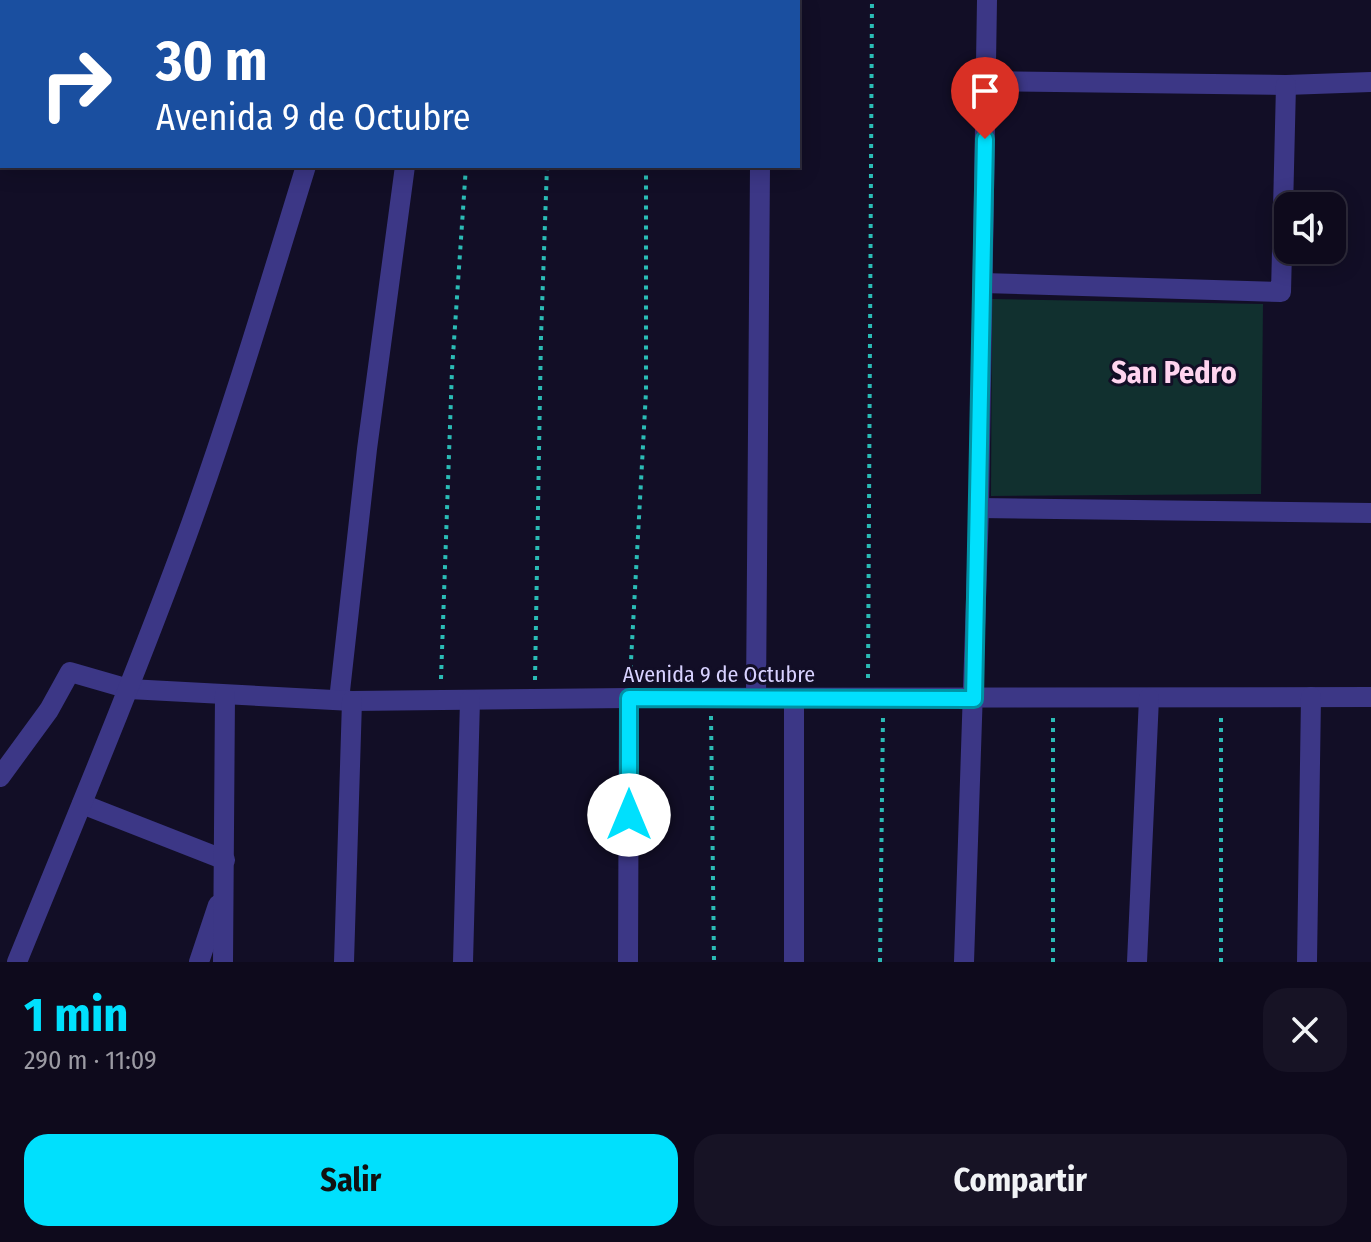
<!DOCTYPE html>
<html lang="es">
<head>
<meta charset="utf-8">
<style>
  :root { --surface:#0e0a1c; --page:#171325; --text:#f1f3f6; --muted:#9b9aa3; --line:#2e2b3b; --accent:#00e0fd }
  body { margin:0; font-family:"Fira Sans Condensed",sans-serif; background:var(--page); color:var(--text); height:100vh; display:flex; flex-direction:column; font-size:30px; white-space:nowrap }
  * { box-sizing:border-box; margin:0 }
  p { font-size:26px; color:var(--muted) }
  .icon { flex:none; width:44px; height:44px; fill:none; stroke:currentColor; stroke-width:2; stroke-linecap:round; stroke-linejoin:round }
  .map { position:relative; height:962px; overflow:hidden }
  .drawer { display:flex; flex-direction:column; background:var(--surface); flex:1 }
  .drawer>* { flex:none }
  .banner { position:absolute; left:0px; top:0px; width:800px; height:168px; box-shadow:0 4px 20px #0003,0 0 0 2px var(--line); background:#1a4fa0; color:#fff; overflow:hidden }
  .fabs { position:absolute; left:1274px; top:192px; display:grid; gap:16px }
  .fabs a { display:grid; place-items:center; width:72px; height:72px; border-radius:16px; background:var(--surface); box-shadow:0 4px 20px #0003,0 0 0 2px var(--line); font-size:40px }
  .pin { position:absolute; display:grid; place-items:center; width:68px; height:68px; color:#fff; margin:-82px -34px; border-radius:50% 50% 50% 0; rotate:-45deg; box-shadow:0 0 8px #0007 }
  .pin .icon { rotate:45deg }
  .me { position:absolute; width:88px; margin:-44px; rotate:0deg; stroke-linejoin:round; filter:drop-shadow(0 0 6px #0008) }
  .turn { display:flex; align-items:center; gap:28px; height:168px; padding:0 24px; font-size:36px }
  .turn .icon { width:104px; height:104px; stroke-width:2.5 }
  .turn b { display:block; font-size:56px; line-height:68px }
  .round { display:grid; place-items:center; flex:none; width:84px; height:84px; border-radius:24px; background:var(--page) }
  .summary { display:flex; align-items:center; justify-content:space-between; height:136px; padding:0 24px }
  h1 { font-size:48px; font-weight:700; line-height:60px; color:var(--accent) }
  .cta { display:flex; gap:16px; margin-top:auto; padding:16px 24px }
  .cta a { flex:1; height:92px; border-radius:24px; background:var(--accent); color:#111; font-size:32px; font-weight:700; line-height:92px; text-align:center }
  .cta a+a { background:var(--page); color:var(--text) }
  .map>svg:first-child { display:block }
</style>
</head>
<body>
<div class="map">
<svg width="1371" height="962" viewBox="0 0 1371 962">
  <rect width="100%" height="100%" fill="#120e26"/>
  <polygon fill="#11302f" points="992,299 1263,304 1261,494 991,496"/>
  <g fill="none" stroke-linecap="round" stroke-linejoin="round">
    <g stroke="#2bbbb5" stroke-width="4" stroke-dasharray="4 6" stroke-linecap="butt">
      <polyline points="553,2 553,0"/>
      <polyline points="650,2 650,0"/>
      <polyline points="868,678 872,0"/>
      <polyline points="441,679 452,370 466,166"/>
      <polyline points="630,679 646,392 646,166"/>
      <polyline points="535,680 541,337 547,166"/>
      <polyline points="711,716 714,962"/>
      <polyline points="880,962 883,716"/>
      <polyline points="1053,962 1053,716"/>
      <polyline points="1221,962 1221,716"/>
    </g>
    <g stroke="#3c3786" stroke-width="20">
      <polyline points="345,2 345,0"/>
      <polyline points="434,2 434,0"/>
      <polyline points="761,2 761,0"/>
      <polyline points="986,81 1286,85 1371,82"/>
      <polyline points="983,283 1281,292 1286,85"/>
      <polyline points="979,508 1371,513"/>
      <polyline points="756,698 760,166"/>
      <polyline points="339,700 367,449 405,166"/>
      <polyline points="0,777 49,710 70,672 129,689 352,701 629,698 1371,697"/>
      <polyline points="82,804 225,860"/>
      <path d="M17,962C75,820 134,679 187,535C231,414 268,289 306,166"/>
      <polyline points="199,962 218,905"/>
      <polyline points="223,962 225,695"/>
      <polyline points="344,962 352,701"/>
      <polyline points="463,962 470,700"/>
      <polyline points="628,962 629,698"/>
      <polyline points="794,962 794,698"/>
      <polyline points="964,962 979,508 987,0"/>
      <polyline points="1137,962 1149,698"/>
      <polyline points="1307,962 1311,697"/>
    </g>
  </g>
  <g fill="none" stroke-linecap="round" stroke-linejoin="round">
    <g stroke="#0092a4" stroke-width="20">
      <polyline id="route" points="629,815 629,698 974,699 985,139"/>
    </g>
    <use href="#route" stroke="#00e0fd" stroke-width="14"/>
  </g>
  <g text-anchor="middle" stroke-width="6" stroke-linejoin="round" paint-order="stroke">
    <g font-size="22" fill="#d8d2ff" stroke="#120e26">
      <text x="719" y="682">Avenida 9 de Octubre</text>
    </g>
    <g font-size="30" font-weight="bold" fill="#ffd4ef" stroke="#120e26">
      <text x="1174" y="383">San Pedro</text>
    </g>
  </g>
</svg>
<div class="fabs">
<a><svg class="icon" aria-label="sound" viewBox="0 0 24 24"><path d="M4 9h4l5-4v14l-5-4H4zM17 9q2 3 0 6"/></svg></a>
</div>
<div class="pin" style="left:985px;top:139px;background:#d93025"><svg class="icon" aria-label="arrive" viewBox="0 0 24 24"><path d="M6 21V4h12l-3 4 3 4H6"/></svg></div>
<svg class="me" style="left:629px;top:815px" viewBox="-20 -20 40 40"><circle r="19" fill="#fff"/><path d="M0-13L10 11 0 6-10 11z" fill="#00e0fd"/></svg>
<div class="banner">
<div class="turn"><svg class="icon" aria-label="right" viewBox="0 0 24 24"><path d="M7 20v-9h11M14 6l5 5-5 5"/></svg><div><b>30 m</b>Avenida 9 de Octubre</div></div>
</div>
</div>
<section class="drawer">
<div class="summary"><div><h1>1 min</h1><p>290 m · 11:09</p></div><a class="round"><svg class="icon" aria-label="close" viewBox="0 0 24 24"><path d="M6 6l12 12M18 6L6 18"/></svg></a></div>
<div class="cta"><a>Salir</a><a>Compartir</a></div>
</section>
</body>
</html>
